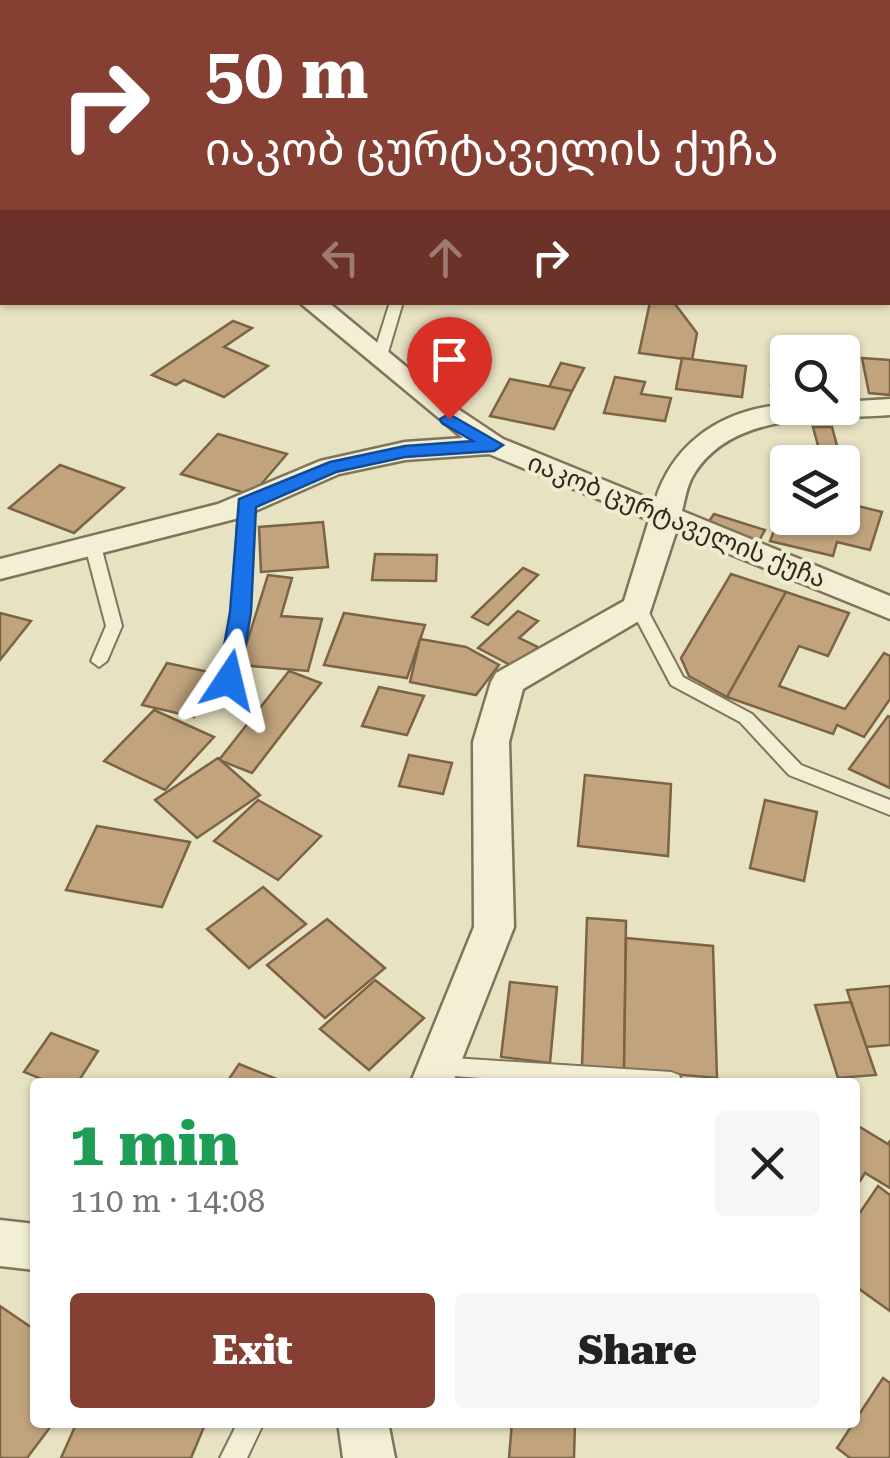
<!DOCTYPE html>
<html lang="en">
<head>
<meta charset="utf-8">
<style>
  :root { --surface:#fff; --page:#f6f6f6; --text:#222; --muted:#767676; --accent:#864033 }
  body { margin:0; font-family:"Roboto Serif","Noto Sans Georgian",serif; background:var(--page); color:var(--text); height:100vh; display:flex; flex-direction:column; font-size:38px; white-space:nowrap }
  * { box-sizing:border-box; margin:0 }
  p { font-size:32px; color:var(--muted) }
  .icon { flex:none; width:55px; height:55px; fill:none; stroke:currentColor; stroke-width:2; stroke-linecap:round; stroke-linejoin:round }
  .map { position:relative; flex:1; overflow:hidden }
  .panel { position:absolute; left:30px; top:1078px; width:830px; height:350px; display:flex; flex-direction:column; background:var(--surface); border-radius:10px; box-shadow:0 2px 8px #0004 }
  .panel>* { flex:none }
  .guide { position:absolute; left:0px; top:0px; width:890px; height:305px; box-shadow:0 2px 8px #0004; background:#864033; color:#fff; overflow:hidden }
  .tools { position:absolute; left:770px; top:335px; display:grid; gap:20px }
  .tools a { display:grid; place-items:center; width:90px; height:90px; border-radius:10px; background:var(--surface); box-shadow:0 2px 8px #0004; font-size:50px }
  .pin { position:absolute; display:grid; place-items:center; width:85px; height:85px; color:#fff; margin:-102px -42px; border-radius:50% 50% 50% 0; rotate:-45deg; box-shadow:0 0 10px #0007 }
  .pin .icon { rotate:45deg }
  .me { position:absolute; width:110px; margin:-55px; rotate:10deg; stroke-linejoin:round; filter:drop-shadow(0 0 8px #0008) }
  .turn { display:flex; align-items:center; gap:35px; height:210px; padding:0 40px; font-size:45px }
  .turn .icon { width:130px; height:130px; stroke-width:2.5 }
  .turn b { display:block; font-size:70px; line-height:85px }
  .lanes { display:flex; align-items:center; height:95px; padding:0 40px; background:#0003; justify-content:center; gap:50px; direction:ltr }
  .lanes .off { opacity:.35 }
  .round { display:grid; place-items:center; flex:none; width:105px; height:105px; border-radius:10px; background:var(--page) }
  .overview { display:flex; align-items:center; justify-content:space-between; height:170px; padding:0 40px }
  h1 { font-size:60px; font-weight:800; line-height:75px; color:#1e9e55 }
  .cta { display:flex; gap:20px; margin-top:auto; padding:20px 40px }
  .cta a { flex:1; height:115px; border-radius:10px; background:var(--accent); color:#fff; font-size:40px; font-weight:800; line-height:115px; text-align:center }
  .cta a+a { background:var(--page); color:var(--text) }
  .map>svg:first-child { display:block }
</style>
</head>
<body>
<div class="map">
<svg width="890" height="1458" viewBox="0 0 890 1458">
  <rect width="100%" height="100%" fill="#e7e2c2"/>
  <g fill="#c1a47d" stroke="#7b6345" stroke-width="2.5">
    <polygon points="650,302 675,304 697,333 692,360 639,353"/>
    <polygon points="233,321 252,328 224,347 268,366 224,397 184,380 176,385 152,375"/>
    <polygon points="778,349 806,352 788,352 788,387 771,384"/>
    <polygon points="682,358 746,366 742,397 676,389"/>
    <polygon points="862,358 890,360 890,395 869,393"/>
    <polygon points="561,363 584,368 572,391 549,387"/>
    <polygon points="615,377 645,382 641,394 671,398 665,421 604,413"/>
    <polygon points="510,379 572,391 554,429 490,416"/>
    <polygon points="813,427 832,427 839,453 820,453"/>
    <polygon points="218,434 287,454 252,495 181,474"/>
    <polygon points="60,465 124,488 74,533 9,508"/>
    <polygon points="842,502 882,512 870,550 837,542 833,556 770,541 777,523 817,532 822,518 842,518"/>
    <polygon points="714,514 765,530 759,541 707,524"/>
    <polygon points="323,522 328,567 261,572 259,527"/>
    <polygon points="375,554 437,555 436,581 372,580"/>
    <polygon points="523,568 538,575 488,625 472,617"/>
    <polygon points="731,574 786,592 727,697 689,676 681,658"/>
    <polygon points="268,575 292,578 281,616 322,619 308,671 240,665"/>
    <polygon points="786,592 849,613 828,656 799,646 779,686 845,709 884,653 890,656 890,699 864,737 837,725 833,734 727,697"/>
    <polygon points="518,611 538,621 519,638 538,647 516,668 478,648"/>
    <polygon points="0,613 31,621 0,660"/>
    <polygon points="344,613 425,625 407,678 324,665"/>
    <polygon points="420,639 466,647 499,665 476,695 410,682"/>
    <polygon points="167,663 218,674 194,717 142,705"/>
    <polygon points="289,671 321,683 252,773 219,760"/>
    <polygon points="379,687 424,696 407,735 362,726"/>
    <polygon points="154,710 214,737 165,790 104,761"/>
    <polygon points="888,716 890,717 890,788 849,769"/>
    <polygon points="409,755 452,763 443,794 399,786"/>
    <polygon points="218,758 260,795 197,838 155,800"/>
    <polygon points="585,775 671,784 668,856 578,846"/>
    <polygon points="258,800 321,836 278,880 214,841"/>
    <polygon points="765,800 817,812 804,881 750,868"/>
    <polygon points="97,826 190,842 162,907 66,890"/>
    <polygon points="263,887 306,924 249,968 207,929"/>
    <polygon points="587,918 626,921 624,1070 582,1066"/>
    <polygon points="327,919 385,968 325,1018 267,965"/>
    <polygon points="626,938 713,946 717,1078 624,1070"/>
    <polygon points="375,980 424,1018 369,1070 320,1029"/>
    <polygon points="510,982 557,987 550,1063 501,1057"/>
    <polygon points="890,986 890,1045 866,1047 847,990"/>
    <polygon points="851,1002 876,1075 838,1078 815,1005"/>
    <polygon points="51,1033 98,1051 78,1082 49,1082 24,1072"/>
    <polygon points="239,1064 284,1082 227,1082"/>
    <polygon points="855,1124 888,1144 890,1141 890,1188 865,1173 855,1189"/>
    <polygon points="878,1186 890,1195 890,1311 855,1286 855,1220"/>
    <polygon points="0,1306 35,1330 35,1422 54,1422 27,1458 0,1458"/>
    <polygon points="883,1378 890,1383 890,1458 850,1458 837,1448"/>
    <polygon points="77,1422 206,1422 191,1458 61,1458"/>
    <polygon points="512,1422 575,1422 574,1458 509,1458"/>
  </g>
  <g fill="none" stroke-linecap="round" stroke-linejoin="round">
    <g stroke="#7f745c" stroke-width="4">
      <g id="service">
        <polygon points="337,0 347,0 348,2 339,2"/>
        <polygon points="390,302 403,302 387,356 380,360 373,356"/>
        <polygon points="246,498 253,503 249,612 237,680 229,686 221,680 233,612 239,503"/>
        <polygon points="93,541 101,546 122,626 107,661 99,667 91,661 106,626 85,546"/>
        <polygon points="638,602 646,607 683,677 752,714 801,765 890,800 890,815 789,775 740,722 671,685 630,607"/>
        <polygon points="438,1057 671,1072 679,1075 682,1082 540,1082 438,1075 430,1073 427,1066 430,1059"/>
        <polygon points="238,1422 264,1422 247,1458 220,1458"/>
      </g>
    </g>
    <g stroke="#7f745c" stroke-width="5">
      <g id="minor">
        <rect x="888" y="105" width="2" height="13"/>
        <path d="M299,302H328L455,407L503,439L655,501C672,446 716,414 772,406C793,404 819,408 842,408V402L890,399V415C825,420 734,410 694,474C687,484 685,500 682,511L890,596V619L676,532L649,615L523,689L509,742L514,927L453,1082H411L474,927L473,742L491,682L496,673L624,601L649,520L489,454L405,460L339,474L239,518L0,579V559L218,504L320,461L405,442L463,438Z"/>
        <polygon points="0,1220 35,1224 35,1270 0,1266"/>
        <polygon points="338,1422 388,1422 395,1458 343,1458"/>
      </g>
    </g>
    <polyline stroke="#7f745c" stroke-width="4" stroke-dasharray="5 2.5" stroke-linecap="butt" points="267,2 275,0"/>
    <use href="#service" fill="#f3efd4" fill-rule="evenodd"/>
    <use href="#minor" fill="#f3efd4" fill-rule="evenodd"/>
  </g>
  <polygon fill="#1a73e8" stroke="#114b97" stroke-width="2.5" points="449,414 503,445 494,451 405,457 336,472 256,507 251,612 240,680 237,686 221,686 218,680 230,612 239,499 330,462 405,446 473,441 442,423 440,419"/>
  <g text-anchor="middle" stroke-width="8" stroke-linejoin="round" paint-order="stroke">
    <g font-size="25" fill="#312a1e" stroke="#f0ecd1">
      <text transform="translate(677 520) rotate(22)" y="9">იაკობ ცურტაველის ქუჩა</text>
    </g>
  </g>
</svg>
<div class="tools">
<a><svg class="icon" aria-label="search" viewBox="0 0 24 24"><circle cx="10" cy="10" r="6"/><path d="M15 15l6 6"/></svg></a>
<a><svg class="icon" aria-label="layers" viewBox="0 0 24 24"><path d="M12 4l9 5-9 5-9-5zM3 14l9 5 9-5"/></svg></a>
</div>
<div class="pin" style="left:449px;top:419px;background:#d93025"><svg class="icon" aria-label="arrive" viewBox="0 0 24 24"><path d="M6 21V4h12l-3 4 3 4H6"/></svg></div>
<svg class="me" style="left:229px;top:680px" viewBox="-20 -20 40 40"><path d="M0-17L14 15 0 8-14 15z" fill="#1a73e8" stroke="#fff" stroke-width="4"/></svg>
<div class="guide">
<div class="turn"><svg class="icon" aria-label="right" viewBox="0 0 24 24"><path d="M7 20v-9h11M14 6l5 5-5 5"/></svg><div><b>50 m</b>იაკობ ცურტაველის ქუჩა</div></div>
<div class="lanes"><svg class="icon off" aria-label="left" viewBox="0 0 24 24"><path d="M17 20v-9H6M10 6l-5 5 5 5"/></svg><svg class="icon off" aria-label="ahead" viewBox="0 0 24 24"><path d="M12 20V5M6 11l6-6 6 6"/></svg><svg class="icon" aria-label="right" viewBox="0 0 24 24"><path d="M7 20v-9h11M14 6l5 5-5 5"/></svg></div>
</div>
<section class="panel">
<div class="overview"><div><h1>1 min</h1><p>110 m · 14:08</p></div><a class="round"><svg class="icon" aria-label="close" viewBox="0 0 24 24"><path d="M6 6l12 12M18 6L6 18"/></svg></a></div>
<div class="cta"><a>Exit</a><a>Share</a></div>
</section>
</div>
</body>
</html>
